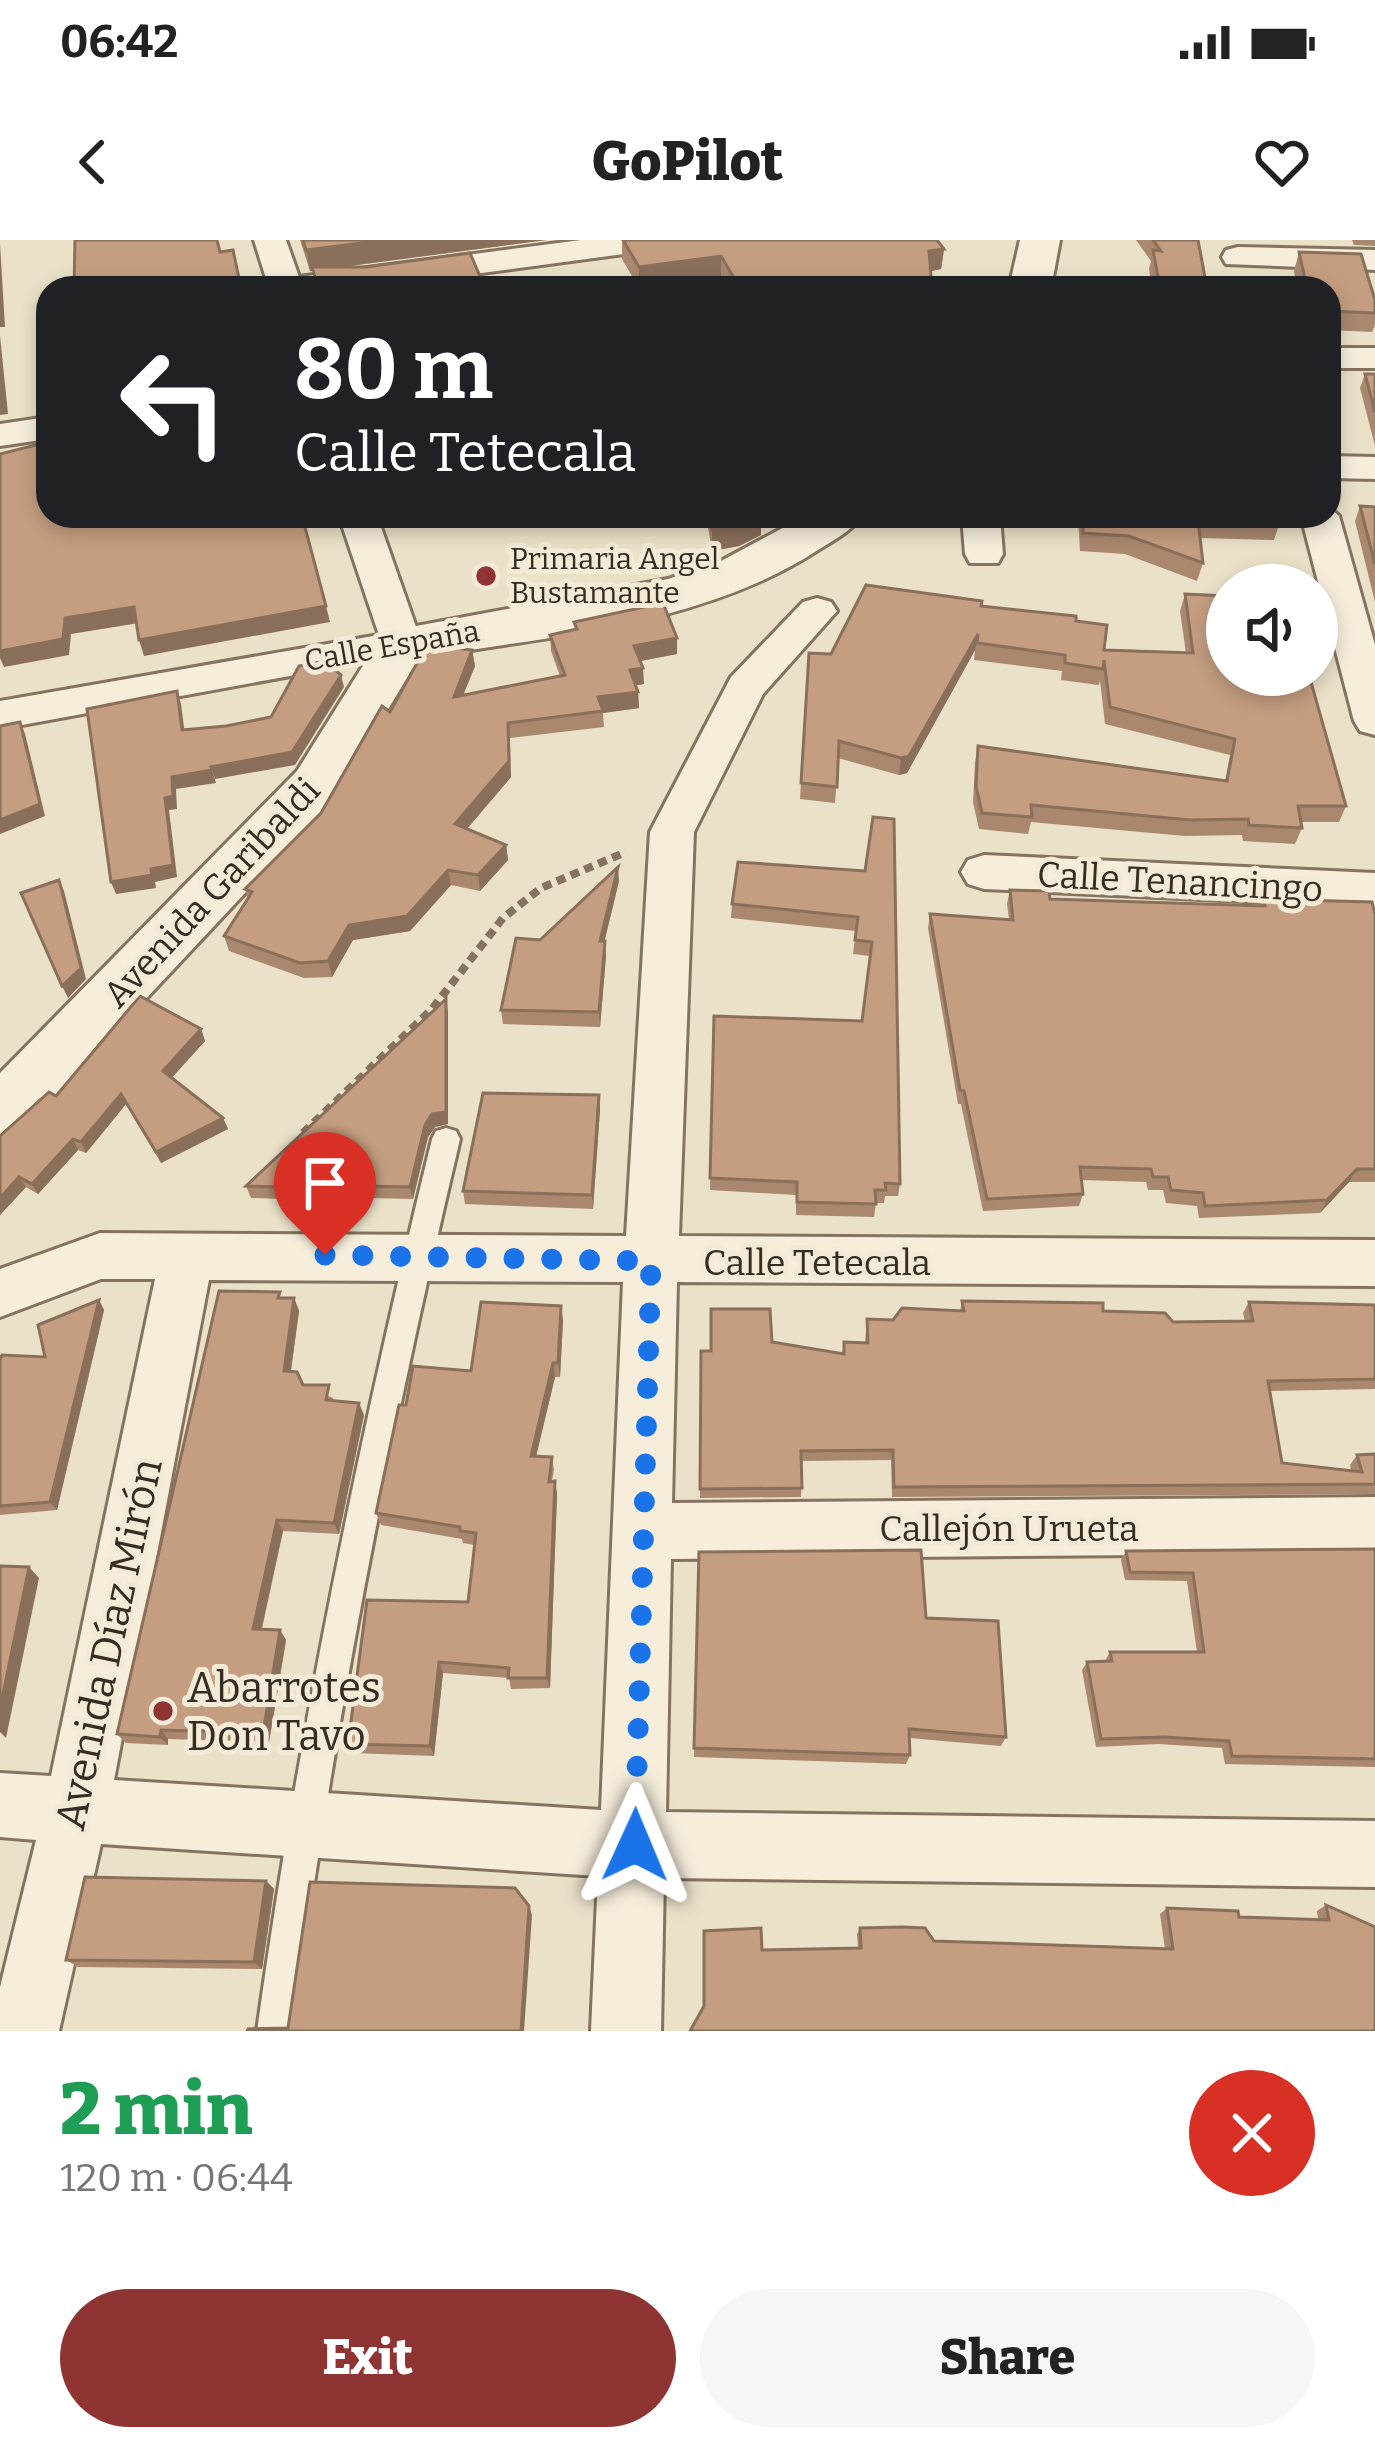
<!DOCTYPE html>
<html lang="en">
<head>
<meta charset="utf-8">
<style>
  :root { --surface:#fff; --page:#f6f6f6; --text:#222; --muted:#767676; --accent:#8e3534 }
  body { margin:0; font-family:Bitter,serif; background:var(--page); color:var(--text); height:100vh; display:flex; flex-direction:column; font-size:45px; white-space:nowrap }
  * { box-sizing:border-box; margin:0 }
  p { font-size:39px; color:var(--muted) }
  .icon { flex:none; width:66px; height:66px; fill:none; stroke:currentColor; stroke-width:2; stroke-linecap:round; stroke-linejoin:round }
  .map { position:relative; height:1791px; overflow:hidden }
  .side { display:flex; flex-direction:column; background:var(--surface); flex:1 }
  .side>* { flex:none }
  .guide { position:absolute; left:36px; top:36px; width:1305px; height:252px; border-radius:36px; box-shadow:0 6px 18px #0003; background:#202124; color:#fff; overflow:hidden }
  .fabs { position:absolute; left:1206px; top:324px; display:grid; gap:24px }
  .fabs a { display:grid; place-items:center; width:132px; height:132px; border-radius:50%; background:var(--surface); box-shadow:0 6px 18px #0003; font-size:60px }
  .pin { position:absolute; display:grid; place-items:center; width:102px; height:102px; color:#fff; margin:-123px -51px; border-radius:50% 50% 50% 0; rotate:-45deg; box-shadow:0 0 12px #0007 }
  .pin .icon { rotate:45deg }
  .me { position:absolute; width:132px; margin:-66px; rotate:1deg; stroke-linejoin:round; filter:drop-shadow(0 0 9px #0008) }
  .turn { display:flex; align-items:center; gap:42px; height:252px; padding:0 60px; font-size:54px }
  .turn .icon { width:156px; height:156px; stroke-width:2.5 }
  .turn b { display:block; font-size:84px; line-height:102px }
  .round { display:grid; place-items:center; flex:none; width:126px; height:126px; border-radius:63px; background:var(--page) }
  .summary { display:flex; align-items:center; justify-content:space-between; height:204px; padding:0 60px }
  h1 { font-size:72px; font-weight:800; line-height:90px; color:#1e9e55 }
  .primary-button { display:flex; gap:24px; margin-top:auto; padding:24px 60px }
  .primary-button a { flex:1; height:138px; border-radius:72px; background:var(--accent); color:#fff; font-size:48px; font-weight:800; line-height:138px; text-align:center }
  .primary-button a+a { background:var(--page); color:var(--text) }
  .status { display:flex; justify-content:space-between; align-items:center; height:84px; padding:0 60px; background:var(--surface); direction:ltr }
  .status svg { height:33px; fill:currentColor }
  header { display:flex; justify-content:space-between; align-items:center; height:156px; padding:0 60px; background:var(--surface); font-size:54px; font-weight:800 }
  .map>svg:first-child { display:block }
</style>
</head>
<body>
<div class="status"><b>06:42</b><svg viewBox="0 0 49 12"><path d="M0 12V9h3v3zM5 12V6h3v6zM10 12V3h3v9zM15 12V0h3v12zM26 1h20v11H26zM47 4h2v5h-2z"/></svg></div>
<header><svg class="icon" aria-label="back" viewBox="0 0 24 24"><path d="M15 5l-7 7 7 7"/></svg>GoPilot<svg class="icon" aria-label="heart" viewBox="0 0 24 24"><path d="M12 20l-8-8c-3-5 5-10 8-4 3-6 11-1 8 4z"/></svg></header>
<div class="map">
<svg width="1375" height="1791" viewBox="0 0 1375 1791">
  <rect width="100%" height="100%" fill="#eae1c8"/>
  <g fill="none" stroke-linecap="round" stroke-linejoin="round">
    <g stroke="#85735f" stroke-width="6">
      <path id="service" d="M446,888L456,891L460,899C390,1194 333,1490 293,1791H257C299,1490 360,1194 432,899L436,891Z"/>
    </g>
    <g stroke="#85735f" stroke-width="6">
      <g id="minor">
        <polygon points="254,0 286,0 299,37 581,0 670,0 654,10 369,48 269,48"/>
        <polygon points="1238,7 1375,10 1375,30 1226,24 1222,17 1226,10"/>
        <rect x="1329" y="108" width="46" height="20"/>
        <polygon points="48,177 48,199 0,206 0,184"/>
        <polygon points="1329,216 1375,217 1375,239 1329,238"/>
        <polygon points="1329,267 1339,276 1375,405 1375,495 1360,491 1354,481 1301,276 1329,276"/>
        <polygon points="339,276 377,276 422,404 416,413 0,489 0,461 379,395"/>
        <polygon points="962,276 1000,276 1003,314 998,323 970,323 965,314"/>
        <path d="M817,358L831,362L837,371L763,454L694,592L679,996L1375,1000V1046L677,1042L672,1263L1375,1257V1313L671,1319L666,1572L1375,1581V1647L664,1638L661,1791H591L598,1636L101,1604L59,1791H0V1747L36,1600L0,1597V1533L51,1536L155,1039H101L0,1077V1029L100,993L626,996L650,592L731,437L803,362ZM209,1040L623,1042L601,1570L114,1540Z"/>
        <polygon points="984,615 1375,633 1375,667 984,649 968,644 961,632 968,620"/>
      </g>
    </g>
    <g stroke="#85735f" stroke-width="6">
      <g id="tertiary">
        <polygon points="1020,0 1060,0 1051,48 1009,48"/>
        <path d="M805,276H862C851,291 834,300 818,310C703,385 551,396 419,418L335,557L22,891L0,898V833L297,531L384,392L668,339L721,321Z"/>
      </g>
    </g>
    <polyline stroke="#85735f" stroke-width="8" stroke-dasharray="9 6" stroke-linecap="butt" points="303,893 432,769 503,678 541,648 626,612"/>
    <use href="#service" fill="#f6eedb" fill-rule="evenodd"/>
    <use href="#minor" fill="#f6eedb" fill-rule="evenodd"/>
    <use href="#tertiary" fill="#f6eedb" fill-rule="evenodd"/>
  </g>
  <g fill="#a9886f">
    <polygon points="300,0 546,0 343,27 485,48 316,48 312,31 310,31"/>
    <polygon points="622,0 944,9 941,29 931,31 932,48 727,48 721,37 639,48 622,19"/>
    <polygon points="1136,0 1198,0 1207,48 1152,48 1149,29 1151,21"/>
    <polygon points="1352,0 1375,0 1375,6 1354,5"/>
    <polygon points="1299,12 1375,60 1375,85 1372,92 1329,90 1329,48 1297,48 1294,31"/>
    <polygon points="1365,134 1375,134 1375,206 1360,148"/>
    <polygon points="1360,266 1375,267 1375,362 1355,281"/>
    <polygon points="706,276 761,276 761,295 739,306 712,311"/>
    <polygon points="1078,276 1278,276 1280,282 1274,300 1200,298 1203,323 1197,341 1125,314 1080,311"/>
    <polygon points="1185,354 1346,566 1339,582 1301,582 1302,588 1295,604 1243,601 1242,595 1185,596 1031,582 1028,594 979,589 973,562 975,523 978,506 1225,541 1230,515 1105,484 1100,440 1099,445 1061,440 1062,431 974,420 975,410 907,533 899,535 838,518 835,563 800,559 809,413 831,414 982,366 1076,381 1104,410 1186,413 1180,371"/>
    <polygon points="574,382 677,398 677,414 640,421 644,444 636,445 638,452 639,468 603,473 604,487 510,498 511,537 467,589 506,605 508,620 480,651 451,645 410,691 353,700 332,737 304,738 229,711 224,696 248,659 245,649 321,573 390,472 472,410 475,426 463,455 560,436 551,411 550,395 575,390"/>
    <polygon points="865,631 900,944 898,956 885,956 884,963 876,963 874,977 796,975 796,955 710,950 714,776 862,781 870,716 853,714 856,691 731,678 732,664"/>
    <polygon points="619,641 604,701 606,716 600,787 503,784 501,770 540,700"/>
    <polygon points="1010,650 1050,659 1261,666 1264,659 1375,674 1375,942 1349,942 1320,973 1199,978 1197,966 1166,963 1163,950 1148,950 1146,942 1081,940 1083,954 1079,966 983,971 961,864 958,864 928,688 930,674 1009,679 1007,664"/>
    <polygon points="448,772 448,884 435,887 428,897 413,959 367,958 364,967 312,967 310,960 251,958 246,946"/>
    <polygon points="201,789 205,801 172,837 223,878 228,889 161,923 126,864 86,913 78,910 38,954 26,947 0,975 0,896 56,856"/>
    <polygon points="599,855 600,869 593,969 465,964 463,951"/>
    <polygon points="282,1058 294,1058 299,1071 291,1131 303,1145 333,1158 333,1161 364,1175 339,1294 283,1291 262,1389 280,1390 286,1400 269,1502 168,1499 168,1505 126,1503 117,1494"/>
    <polygon points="99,1060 104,1070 57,1270 0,1275 0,1119 45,1117"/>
    <polygon points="962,1061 1103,1071 1173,1082 1245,1081 1243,1073 1249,1062 1375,1065 1375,1149 1269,1151 1282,1223 1351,1230 1350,1225 1357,1215 1375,1214 1375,1254 892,1257 891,1220 802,1221 801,1257 700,1258 701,1111 772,1102 842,1114 844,1102 865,1103 867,1079 893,1080 960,1071"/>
    <polygon points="561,1066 563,1080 560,1137 555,1137 536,1216 552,1217 554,1230 552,1241 555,1241 557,1254 550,1448 511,1449 509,1438 443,1433 434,1516 353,1513 348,1504 468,1362 475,1305 463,1303 462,1299 381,1285 376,1273 471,1131"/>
    <polygon points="1375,1309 1375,1527 1225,1524 1222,1508 1158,1504 1096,1507 1082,1430 1087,1422 1105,1421 1110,1412 1197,1412 1187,1341 1125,1340 1121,1320 1126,1311"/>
    <polygon points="699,1312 1006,1497 1001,1506 909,1498 910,1515 906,1524 694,1517"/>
    <polygon points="266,1641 274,1649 262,1729 78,1727 66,1720"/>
    <polygon points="1326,1665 1375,1791 858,1708 857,1694 860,1688 934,1701 1165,1709 1160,1674 1167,1668 1239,1677 1318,1679 1317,1671"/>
  </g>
  <g fill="#8a6f5a">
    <polygon points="386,0 546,0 310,31 306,10"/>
    <polygon points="0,4 5,87 0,87"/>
    <polygon points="944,9 941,29 926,32 929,11"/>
    <polygon points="721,16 721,37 639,48 639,27"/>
    <polygon points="0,96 8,174 0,175"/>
    <polygon points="757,276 761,276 761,295 739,306 712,311 712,290"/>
    <polygon points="326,366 330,382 144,416 139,400"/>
    <polygon points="134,367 139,383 71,394 69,415 4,427 0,418 0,410 65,378"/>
    <polygon points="978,394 975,410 907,533 899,535 901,518"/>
    <polygon points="677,398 677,414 635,422 634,406"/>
    <polygon points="472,410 475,426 456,473 454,457"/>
    <polygon points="643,428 644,444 631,446 630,430"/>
    <polygon points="341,435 344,447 295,525 215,539 211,527"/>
    <polygon points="177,451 181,464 186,503 182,490"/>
    <polygon points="638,452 639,468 603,473 598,457"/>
    <polygon points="20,482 25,494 45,576 0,594 0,580"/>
    <polygon points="508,483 511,537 458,599 455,584"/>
    <polygon points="212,530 216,543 176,549 177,569 169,570 177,637 155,642 156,648 116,654 111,642 151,629 165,558 172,537"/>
    <polygon points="506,605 508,620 480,651 478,635"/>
    <polygon points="618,627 619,641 601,716 600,701"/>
    <polygon points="448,630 451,645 410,691 353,700 332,737 328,721 349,685"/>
    <polygon points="59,640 64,651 86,739 68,758 62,746"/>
    <polygon points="605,701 606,716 600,787 599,772"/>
    <polygon points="446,759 448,772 448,884 435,887 428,897 413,959 410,947"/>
    <polygon points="201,789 205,801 168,842 163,831"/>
    <polygon points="121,854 126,864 86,913 81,902"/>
    <polygon points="599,855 600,869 593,969 592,955"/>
    <polygon points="223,878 228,889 161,923 156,912"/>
    <polygon points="73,899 78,910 38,954 32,944"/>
    <polygon points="1357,929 1349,942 1320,973 1327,960"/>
    <polygon points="19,937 26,947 0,975 0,958"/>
    <polygon points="364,946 367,958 364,967 361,955"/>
    <polygon points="294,1058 299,1071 289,1143 284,1131"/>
    <polygon points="99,1060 104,1070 57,1270 50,1262"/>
    <polygon points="561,1066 563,1080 560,1137 558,1123"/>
    <polygon points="553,1123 555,1137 533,1229 531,1216"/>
    <polygon points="359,1163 364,1175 339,1294 334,1283"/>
    <polygon points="555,1241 557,1254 550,1448 547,1438"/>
    <polygon points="277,1280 283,1291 259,1399 253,1389"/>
    <polygon points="29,1327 39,1338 6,1498 0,1492 0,1469"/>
    <polygon points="280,1390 286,1400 269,1502 263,1493"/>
    <polygon points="439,1422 443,1433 434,1516 430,1506"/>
    <polygon points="161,1490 168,1499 168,1505 160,1497"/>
    <polygon points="266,1641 274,1649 262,1729 254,1722"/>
    <polygon points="529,1666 532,1675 524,1791 521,1791"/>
  </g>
  <g fill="#c59e81" stroke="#8a6f5a" stroke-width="3">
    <polygon points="75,0 217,0 220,12 233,10 241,48 134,48 133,44 106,48 74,48"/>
    <polygon points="303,0 386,0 306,10"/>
    <polygon points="623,0 937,0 944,9 929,11 932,48 740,48 721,16 639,27"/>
    <polygon points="1153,0 1198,0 1207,48 1160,48 1153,10 1161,11"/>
    <polygon points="1299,12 1361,14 1375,60 1375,73 1329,71 1329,48 1307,48"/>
    <polygon points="470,13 485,48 318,48 312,27 366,27"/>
    <polygon points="1365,134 1375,134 1375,172"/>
    <polygon points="48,202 48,276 302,276 326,366 139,400 134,367 65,378 63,399 0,411 0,214"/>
    <polygon points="1360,266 1375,267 1375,324"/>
    <polygon points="710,276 757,276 740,285 712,290"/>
    <polygon points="1083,276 1278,276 1280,282 1198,280 1203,323 1129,296 1083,293"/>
    <polygon points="866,345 982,361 981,366 1076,376 1076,381 1107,385 1104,410 1193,413 1185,354 1227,356 1227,435 1309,435 1346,566 1298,566 1302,588 1249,585 1248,579 1190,580 1031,565 1032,577 982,573 976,546 978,506 1227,541 1235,499 1110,467 1104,420 1103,429 1065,423 1065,415 977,403 978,394 909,516 901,518 839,501 837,547 801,543 809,413 831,414"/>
    <polygon points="663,363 677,398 634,406 643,428 630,430 638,452 598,457 603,471 508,483 509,521 455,584 506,605 478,635 448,630 407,676 349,685 328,721 300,723 224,696 252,652 245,649 321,573 382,466 390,472 427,405 472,410 454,457 565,435 550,395 577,389 574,382"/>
    <polygon points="325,421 341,435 292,512 211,527 212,530 172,537 173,556 165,558 173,625 151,629 152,635 111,642 87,469 177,451 182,490 226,486 271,477 299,426"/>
    <polygon points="20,482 40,564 0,580 0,486"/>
    <polygon points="873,577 894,579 900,944 885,943 886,950 875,950 876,964 797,962 797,942 710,938 714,776 862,781 872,702 855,700 858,677 732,664 738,622 865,631"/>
    <polygon points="618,627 600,701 605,701 599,772 501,770 516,698 540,700"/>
    <polygon points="59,640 81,728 62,746 21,653"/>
    <polygon points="1010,650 1049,651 1050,659 1265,666 1264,659 1372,662 1375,674 1375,929 1357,929 1327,960 1205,966 1203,953 1171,950 1168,937 1153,937 1151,929 1080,927 1083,954 987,959 964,851 960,850 930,674 1013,680"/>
    <polygon points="140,756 201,789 163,831 223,878 156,912 121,854 81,902 73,899 32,944 19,937 0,958 0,896 49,852 56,856"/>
    <polygon points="446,759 446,872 432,874 425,885 410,947 364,946 361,955 308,955 307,948 246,946"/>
    <polygon points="483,853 599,855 592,955 463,951"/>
    <polygon points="219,1051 280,1052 278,1058 294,1058 284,1131 297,1132 303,1145 329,1145 326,1160 359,1163 334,1283 277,1280 253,1389 280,1390 263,1493 161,1490 160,1497 117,1494"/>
    <polygon points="99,1060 50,1262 0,1266 0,1119 2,1115 45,1117 38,1085"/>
    <polygon points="962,1061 1103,1063 1103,1071 1165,1073 1173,1082 1253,1081 1249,1062 1375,1065 1375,1139 1268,1141 1282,1223 1362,1232 1357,1215 1375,1214 1375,1244 894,1247 893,1210 801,1211 802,1248 700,1249 701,1111 711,1111 711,1069 770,1069 772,1102 844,1114 844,1102 868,1103 867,1079 893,1080 902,1068 964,1071"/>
    <polygon points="481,1062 561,1066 558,1123 553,1123 531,1216 552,1217 549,1242 555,1241 547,1438 508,1438 509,1428 439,1422 430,1506 348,1504 367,1360 468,1362 476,1293 460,1291 460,1287 376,1273 399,1165 406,1165 413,1126 471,1131"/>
    <polygon points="1375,1309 1375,1519 1232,1516 1229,1501 1164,1497 1101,1499 1087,1422 1112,1421 1110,1412 1204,1412 1193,1333 1130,1332 1126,1311"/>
    <polygon points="921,1310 926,1378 998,1381 1006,1497 909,1489 910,1515 694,1508 699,1312"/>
    <polygon points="0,1326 29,1327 0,1469"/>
    <polygon points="85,1637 266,1641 254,1722 66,1720"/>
    <polygon points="310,1642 515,1648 529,1666 521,1791 247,1791 248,1789 288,1788"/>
    <polygon points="1326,1665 1375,1687 1375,1791 690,1791 704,1766 704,1691 761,1688 762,1710 861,1708 860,1688 902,1687 925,1688 934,1701 1173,1709 1167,1668 1238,1671 1239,1677 1329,1680"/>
  </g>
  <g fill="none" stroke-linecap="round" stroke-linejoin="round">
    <polyline stroke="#1a73e8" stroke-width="21" stroke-dasharray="0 37.8" points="325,1015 651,1021 635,1605"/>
  </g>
  <g fill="#8e3534" stroke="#f3ebd7" stroke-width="4.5">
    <circle cx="486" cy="336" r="12"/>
    <circle cx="163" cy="1471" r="12"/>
  </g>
  <g text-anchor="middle" stroke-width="10" stroke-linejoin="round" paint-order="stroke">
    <g font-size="30" fill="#372c21" stroke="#f3ebd7" text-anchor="start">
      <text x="510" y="329">Primaria Angel<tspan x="510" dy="34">Bustamante</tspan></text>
    </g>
    <g font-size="30" fill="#372c21" stroke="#f3ebd7">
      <text transform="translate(392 406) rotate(-10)" y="10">Calle España</text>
    </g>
    <g font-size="36" fill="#372c21" stroke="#f3ebd7">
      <text transform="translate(1180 641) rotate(3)" y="13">Calle Tenancingo</text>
      <text transform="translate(211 652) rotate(-47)" y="13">Avenida Garibaldi</text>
      <text x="817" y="1035">Calle Tetecala</text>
      <text x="1009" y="1301">Callejón Urueta</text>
    </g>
    <g font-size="42" fill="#372c21" stroke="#f3ebd7">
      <text transform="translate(108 1404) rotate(-78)" y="15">Avenida Díaz Mirón</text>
    </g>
    <g font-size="42" fill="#372c21" stroke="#f3ebd7" text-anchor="start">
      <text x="187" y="1462">Abarrotes<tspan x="187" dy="48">Don Tavo</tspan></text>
    </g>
  </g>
</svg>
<div class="fabs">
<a><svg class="icon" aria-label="sound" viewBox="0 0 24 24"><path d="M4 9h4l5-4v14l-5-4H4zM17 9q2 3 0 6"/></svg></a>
</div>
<div class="pin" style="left:325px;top:1015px;background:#d93025"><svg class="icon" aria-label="arrive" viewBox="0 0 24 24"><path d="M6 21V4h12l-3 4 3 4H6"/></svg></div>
<svg class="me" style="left:635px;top:1605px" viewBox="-20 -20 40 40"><path d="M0-17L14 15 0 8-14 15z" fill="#1a73e8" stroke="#fff" stroke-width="4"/></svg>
<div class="guide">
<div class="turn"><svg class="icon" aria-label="left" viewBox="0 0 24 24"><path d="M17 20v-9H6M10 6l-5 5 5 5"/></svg><div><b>80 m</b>Calle Tetecala</div></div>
</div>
</div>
<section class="side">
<div class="summary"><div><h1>2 min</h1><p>120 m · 06:44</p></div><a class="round" style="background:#d93025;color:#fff"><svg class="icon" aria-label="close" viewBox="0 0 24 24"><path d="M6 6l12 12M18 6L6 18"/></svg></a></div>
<div class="primary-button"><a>Exit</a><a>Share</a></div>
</section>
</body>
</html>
